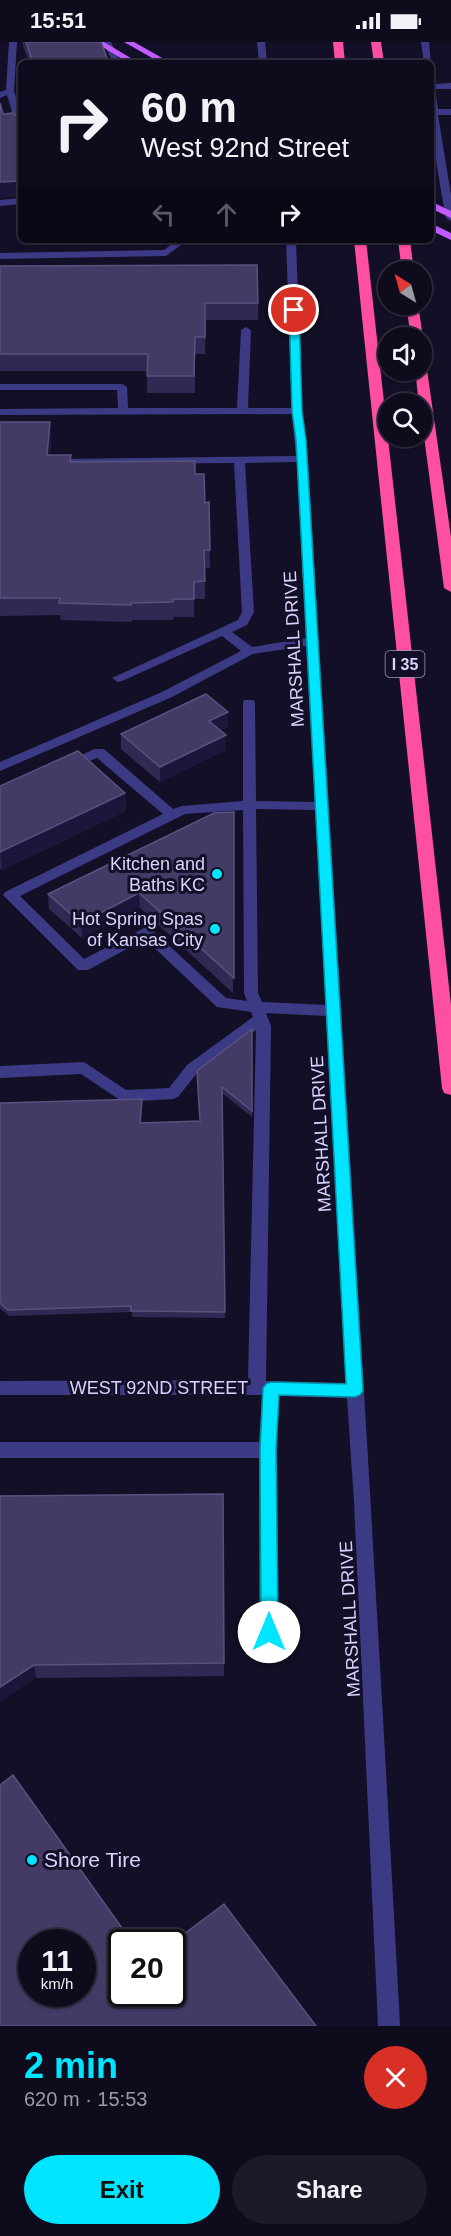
<!DOCTYPE html>
<html lang="en">
<head>
<meta charset="utf-8">
<style>
  :root { --surface:#0e0b1c; --page:#1c1929; --text:#f1f3f6; --muted:#9b9ba3; --line:#2e2b3b; --accent:#00e5ff }
  body { margin:0; font-family:Arial,sans-serif; background:var(--page); color:var(--text); height:100vh; display:flex; flex-direction:column; font-size:22px; white-space:nowrap }
  * { box-sizing:border-box; margin:0 }
  p { font-size:20px; color:var(--muted) }
  .icon { flex:none; width:33px; height:33px; fill:none; stroke:currentColor; stroke-width:2; stroke-linecap:round; stroke-linejoin:round }
  .map { position:relative; height:1984px; overflow:hidden }
  .details { display:flex; flex-direction:column; background:var(--surface); flex:1 }
  .details>* { flex:none }
  .top-card { position:absolute; left:18px; top:18px; width:416px; height:183px; border-radius:9px; box-shadow:0 2px 4px #0004,0 0 0 2px var(--line); background:#0e0b1c; color:var(--text); overflow:hidden }
  .needle { width:39px; rotate:323deg }
  .buttons { position:absolute; left:378px; top:219px; display:grid; gap:12px }
  .buttons a { display:grid; place-items:center; width:54px; height:54px; border-radius:50%; background:var(--surface); box-shadow:0 2px 4px #0004,0 0 0 2px var(--line); font-size:30px }
  .speed { position:absolute; left:18px; top:1887px; display:flex; gap:12px; font-size:30px; font-weight:700; text-align:center }
  .speed>* { display:grid; place-content:center; width:78px; height:78px; border-radius:50%; background:var(--surface); box-shadow:0 2px 4px #0004,0 0 0 2px var(--line); line-height:1 }
  .speed small { font-size:15px; font-weight:400 }
  .speed .limit { border:3px solid #111; border-radius:9px; background:#fff; color:#111 }
  .pin { position:absolute; display:grid; place-items:center; width:51px; height:51px; color:#fff; margin:-26px; border:3px solid #fff; border-radius:50%; box-shadow:0 2px 6px #0007 }
  .me { position:absolute; width:66px; margin:-33px; rotate:0deg; stroke-linejoin:round; filter:drop-shadow(0 0 4px #0008) }
  .turn { display:flex; align-items:center; gap:21px; height:126px; padding:0 24px; font-size:27px }
  .turn .icon { width:78px; height:78px; stroke-width:2.5 }
  .turn b { display:block; font-size:42px; line-height:51px }
  .lanes { display:flex; align-items:center; height:57px; padding:0 24px; background:#0003; justify-content:center; gap:30px; direction:ltr }
  .lanes .off { opacity:.35 }
  .round { display:grid; place-items:center; flex:none; width:63px; height:63px; border-radius:32px; background:var(--page) }
  .head { display:flex; align-items:center; justify-content:space-between; height:102px; padding:0 24px }
  h1 { font-size:36px; font-weight:700; line-height:45px; color:var(--accent) }
  .primary-button { display:flex; gap:12px; margin-top:auto; padding:12px 24px }
  .primary-button a { flex:1; height:69px; border-radius:36px; background:var(--accent); color:#111; font-size:24px; font-weight:700; line-height:69px; text-align:center }
  .primary-button a+a { background:var(--page); color:var(--text) }
  .status { display:flex; justify-content:space-between; align-items:center; height:42px; padding:0 30px; background:var(--surface); direction:ltr }
  .status svg { height:16px; fill:currentColor }
  .map>svg:first-child { display:block }
</style>
</head>
<body>
<div class="status"><b>15:51</b><svg viewBox="0 0 49 12"><path d="M0 12V9h3v3zM5 12V6h3v6zM10 12V3h3v9zM15 12V0h3v12zM26 1h20v11H26zM47 4h2v5h-2z"/></svg></div>
<div class="map">
<svg width="451" height="1984" viewBox="0 0 451 1984">
  <rect width="100%" height="100%" fill="#130f26"/>
  <g fill="none" stroke-linecap="round" stroke-linejoin="round">
    <g fill="#3d3a85" fill-rule="evenodd">
      <polygon points="9,0 17,0 14,49 21,72 21,90 17,87 7,53 0,56 0,50 6,48"/>
      <polygon points="103,0 111,0 121,21 113,21"/>
      <polygon points="257,0 265,0 267,21 259,21"/>
      <polygon points="421,0 429,0 431,23 424,21"/>
      <path d="M430,38L435,42L451,41V47H435L438,67H451V73H438L451,153V179L446,176C437,129 430,85 430,38Z"/>
      <polygon points="21,156 21,162 0,164 0,158"/>
      <polygon points="177,198 188,198 166,214 0,217 0,211 164,208"/>
      <path d="M286,198H296L302,369L308,417C339,938 372,1461 400,1984H378L354,1460L347,1356L279,1354L277,1408L279,1590L276,1596L269,1599L262,1596L259,1590V1416H0V1400H259L262,1353H0V1339L248,1338L256,988L197,1031L178,1055L173,1057L123,1060L81,1032L0,1036V1024L84,1020L126,1048L169,1046L187,1023L253,975L251,970L217,965L145,897L88,928H78L3,853L5,850L163,772L97,716L69,727L62,723L94,707H104L173,767L182,764L243,759V661L244,658H254L255,661L256,759L315,760L306,604L253,612L170,656L0,729V720L162,650L241,609L222,594L122,639L118,640L112,636L238,578L242,570L234,421L70,422L64,419L66,417L296,414L292,372L0,373V367L118,366L117,348H0V342H122L127,345L128,366H237L241,288L246,285L251,288L248,366H292ZM297,420L306,596L252,605L232,590L247,583L254,570L245,421ZM256,767L315,768L326,963L262,960L258,951ZM243,768L244,951L247,959L226,956L151,887L146,885L84,917L20,854L185,772ZM266,971L326,974L346,1341L266,1339L271,984Z"/>
    </g>
    <g fill="#c25bff" fill-rule="evenodd">
      <polygon points="94,0 104,0 139,21 129,21"/>
      <polygon points="124,0 134,0 171,21 161,21"/>
      <polygon points="430,159 451,169 451,176 430,166"/>
      <polygon points="430,181 451,191 451,198 430,188"/>
    </g>
    <g fill="#ff4fa3" fill-rule="evenodd">
      <polygon points="333,0 343,0 345,21 335,21"/>
      <polygon points="371,0 381,0 384,21 374,21"/>
      <polygon points="354,198 366,198 451,963 451,1053 444,1051 442,1046"/>
      <polygon points="398,198 410,198 414,230 402,230"/>
      <polygon points="406,262 418,262 423,296 422,298 422,296 411,296"/>
      <polygon points="422,324 427,328 451,495 451,550 444,546 422,379 422,362 419,362 415,328 422,328"/>
    </g>
  </g>
  <g fill="#312854">
    <polygon points="22,0 101,0 109,21 29,21"/>
    <polygon points="0,224 258,261 258,278 206,278 205,312 195,312 195,351 147,351 147,329 0,329"/>
    <polygon points="0,380 50,380 51,397 50,413 72,420 195,432 205,461 209,460 210,526 205,526 205,557 194,557 194,575 174,575 173,578 132,578 132,580 61,578 60,573 0,574"/>
    <polygon points="228,670 228,685 221,688 226,708 160,740 121,707 121,692"/>
    <polygon points="0,744 125,751 126,769 2,828 0,826"/>
    <polygon points="234,770 233,951 140,866 82,896 49,867 48,852"/>
    <polygon points="252,987 252,1075 222,1051 225,1276 132,1275 132,1270 9,1274 0,1266 0,1061 142,1063 141,1081 200,1079"/>
    <polygon points="223,1452 224,1634 36,1636 0,1454"/>
  </g>
  <g fill="#1d163a">
    <polygon points="17,118 21,118 21,133"/>
    <polygon points="20,139 21,154 0,156 0,140"/>
    <polygon points="50,380 51,397 48,430 47,413"/>
    <polygon points="228,670 228,685 209,694 209,679"/>
    <polygon points="226,693 226,708 160,740 160,725"/>
    <polygon points="125,751 126,769 2,828 0,810"/>
    <polygon points="139,851 140,866 82,896 81,881"/>
    <polygon points="34,1623 36,1636 0,1660 0,1645"/>
  </g>
  <g fill="#433a66" stroke="#5a527e" stroke-width="1.5" fill-rule="evenodd">
    <polygon points="26,0 101,0 109,21 33,21"/>
    <polygon points="0,61 3,72 13,71 20,77 21,75 21,118 17,118 21,133 21,140 20,139 0,140"/>
    <polygon points="257,223 258,261 205,261 205,295 195,295 194,334 147,334 148,312 0,312 0,224"/>
    <polygon points="0,380 50,380 47,413 71,413 70,420 195,419 195,432 204,432 205,461 209,460 210,508 204,508 205,539 194,540 194,557 173,557 173,560 131,561 131,563 59,561 60,556 0,556"/>
    <polygon points="206,652 228,670 209,679 226,693 160,725 121,692"/>
    <polygon points="78,709 125,751 0,810 0,744"/>
    <polygon points="234,770 234,936 139,851 81,881 48,852 214,771"/>
    <polygon points="252,987 252,1069 222,1045 225,1270 131,1269 131,1264 8,1268 0,1261 0,1061 142,1057 140,1081 200,1079 197,1029"/>
    <polygon points="223,1452 224,1621 34,1623 0,1645 0,1454"/>
    <path d="M13,1733L132,1900H122V1952H172V1901L224,1862L316,1984H0V1743ZM32,1900H82V1952H32Z"/>
  </g>
  <polygon fill="#00e5ff" stroke="#0095a6" stroke-width="1.5" points="294,265 299,268 302,369 306,398 363,1349 360,1353 355,1355 279,1353 276,1408 278,1590 275,1596 269,1598 263,1596 261,1590 260,1408 263,1346 266,1342 271,1340 346,1342 296,398 292,369 289,268"/>
  <g fill="#00e5ff" stroke="#130f26" stroke-width="2">
    <circle cx="217" cy="832" r="6"/>
    <circle cx="215" cy="887" r="6"/>
    <circle cx="32" cy="1818" r="6"/>
  </g>
  <g text-anchor="middle" stroke-width="6" stroke-linejoin="round" paint-order="stroke">
    <rect fill="#130f26" stroke="#9e99be" stroke-width="1.5" x="385.5" y="609" width="39" height="26" rx="4.5"/>
    <g font-size="16" font-weight="bold" fill="#d9d4ff">
      <text x="405" y="628">I 35</text>
    </g>
    <g font-size="18" fill="#d9d4ff" stroke="#130f26">
      <text transform="translate(294 607) rotate(-93)" y="6">MARSHALL DRIVE</text>
      <text transform="translate(321 1092) rotate(-93)" y="6">MARSHALL DRIVE</text>
      <text x="159" y="1352">WEST 92ND STREET</text>
      <text transform="translate(350 1577) rotate(-93)" y="6">MARSHALL DRIVE</text>
    </g>
    <g font-size="18" fill="#d9d4ff" stroke="#130f26" text-anchor="end">
      <text x="205" y="828">Kitchen and<tspan x="205" dy="21">Baths KC</tspan></text>
      <text x="203" y="883">Hot Spring Spas<tspan x="203" dy="21">of Kansas City</tspan></text>
    </g>
    <g font-size="21" fill="#d9d4ff" stroke="#130f26" text-anchor="start">
      <text x="44" y="1825">Shore Tire</text>
    </g>
  </g>
</svg>
<div class="buttons">
<a><svg class="needle" viewBox="-14 -14 28 28"><path d="M0-13l5 13h-10z" fill="#e53935"/><path d="M0 13l5-13h-10z" fill="#9b9ba3"/></svg></a>
<a><svg class="icon" aria-label="sound" viewBox="0 0 24 24"><path d="M4 9h4l5-4v14l-5-4H4zM17 9q2 3 0 6"/></svg></a>
<a><svg class="icon" aria-label="search" viewBox="0 0 24 24"><circle cx="10" cy="10" r="6"/><path d="M15 15l6 6"/></svg></a>
</div>
<div class="speed"><div>11<small>km/h</small></div><div class="limit">20</div></div>
<div class="pin" style="left:294px;top:268px;background:#d93025"><svg class="icon" aria-label="arrive" viewBox="0 0 24 24"><path d="M6 21V4h12l-3 4 3 4H6"/></svg></div>
<svg class="me" style="left:269px;top:1590px" viewBox="-20 -20 40 40"><circle r="19" fill="#fff"/><path d="M0-13L10 11 0 6-10 11z" fill="#00e5ff"/></svg>
<div class="top-card">
<div class="turn"><svg class="icon" aria-label="right" viewBox="0 0 24 24"><path d="M7 20v-9h11M14 6l5 5-5 5"/></svg><div><b>60 m</b>West 92nd Street</div></div>
<div class="lanes"><svg class="icon off" aria-label="left" viewBox="0 0 24 24"><path d="M17 20v-9H6M10 6l-5 5 5 5"/></svg><svg class="icon off" aria-label="ahead" viewBox="0 0 24 24"><path d="M12 20V5M6 11l6-6 6 6"/></svg><svg class="icon" aria-label="right" viewBox="0 0 24 24"><path d="M7 20v-9h11M14 6l5 5-5 5"/></svg></div>
</div>
</div>
<section class="details">
<div class="head"><div><h1>2 min</h1><p>620 m · 15:53</p></div><a class="round" style="background:#d93025;color:#fff"><svg class="icon" aria-label="close" viewBox="0 0 24 24"><path d="M6 6l12 12M18 6L6 18"/></svg></a></div>
<div class="primary-button"><a>Exit</a><a>Share</a></div>
</section>
</body>
</html>
